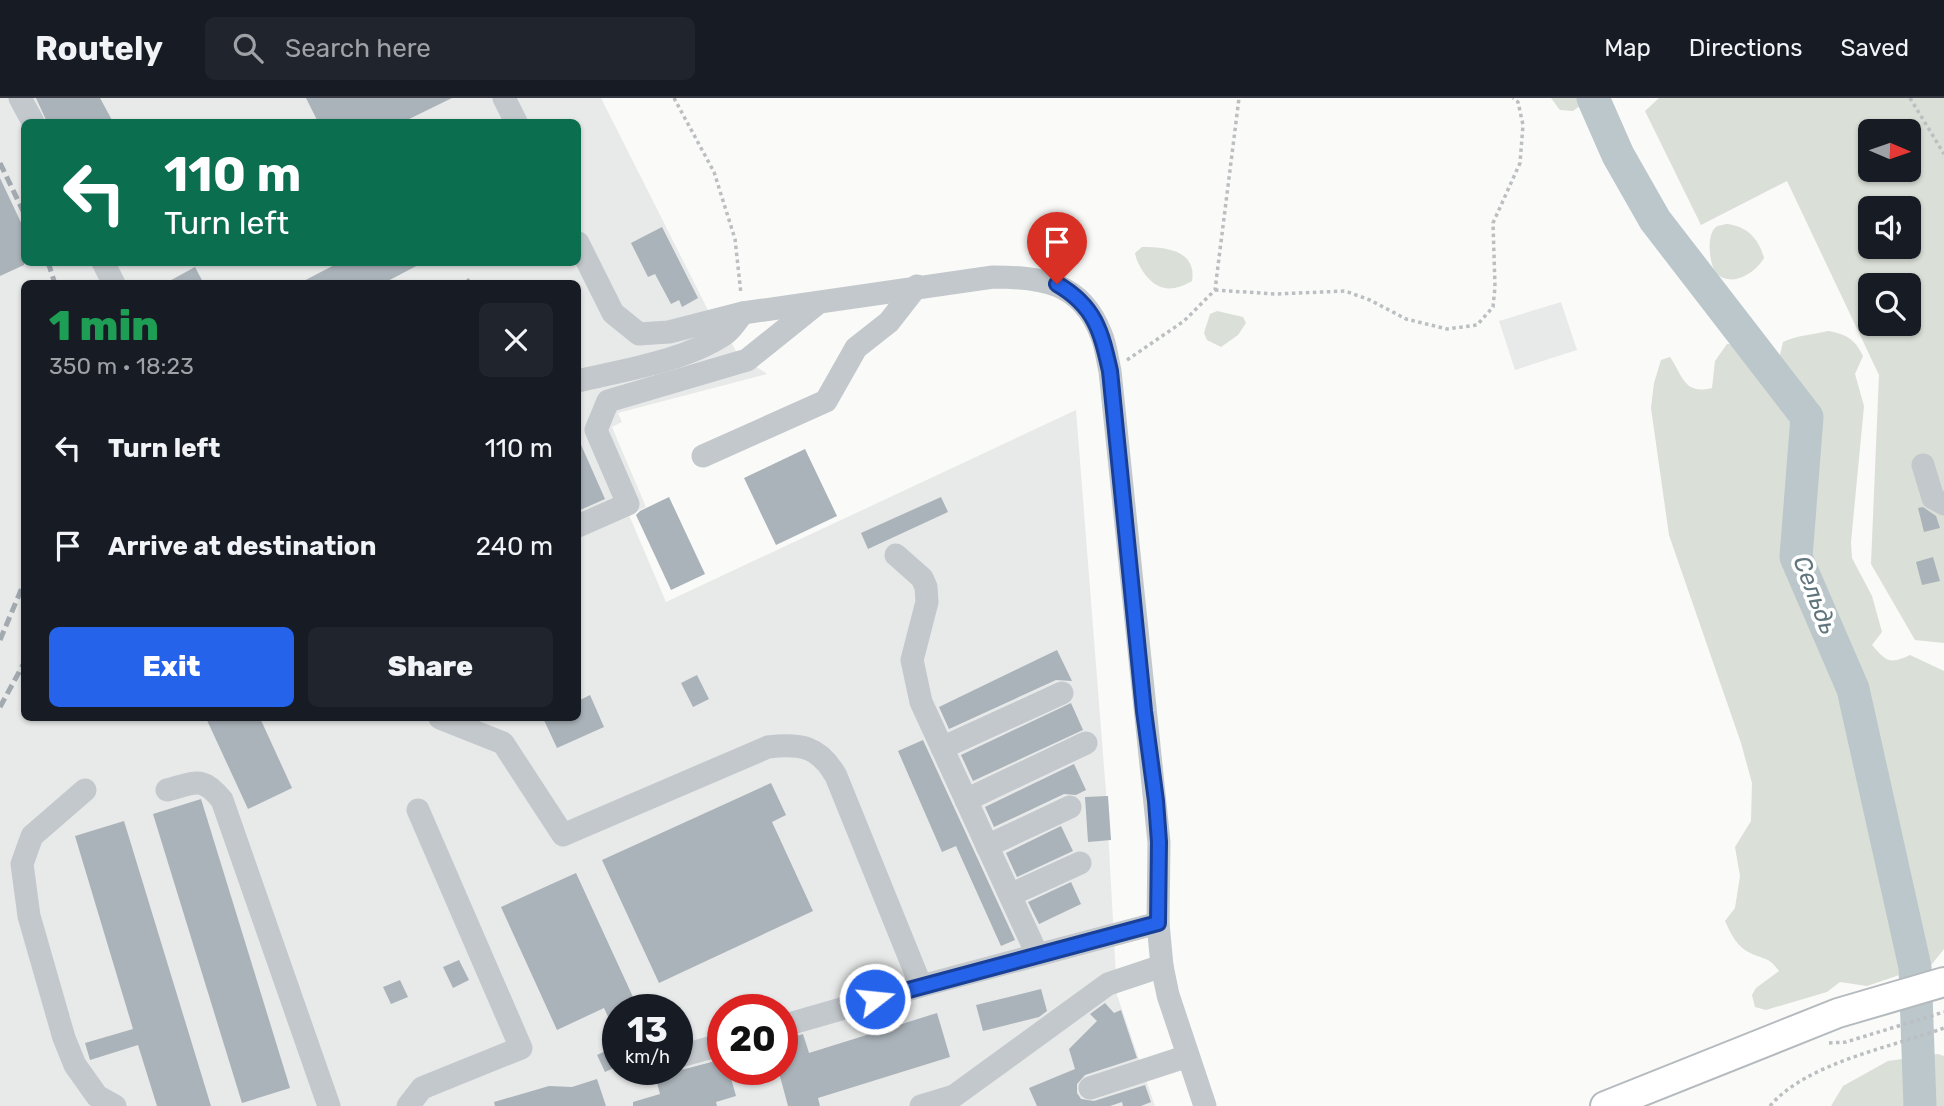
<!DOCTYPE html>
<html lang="en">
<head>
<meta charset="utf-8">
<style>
  :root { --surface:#171b24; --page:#20242c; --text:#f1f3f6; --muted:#9ea1a6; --line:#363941; --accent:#2563eb }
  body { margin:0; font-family:Rubik,sans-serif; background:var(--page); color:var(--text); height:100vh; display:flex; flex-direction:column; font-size:26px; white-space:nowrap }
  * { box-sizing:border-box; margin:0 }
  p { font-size:23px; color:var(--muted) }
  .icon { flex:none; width:38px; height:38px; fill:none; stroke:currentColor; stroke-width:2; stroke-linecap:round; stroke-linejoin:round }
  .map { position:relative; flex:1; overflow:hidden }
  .sheet { position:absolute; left:21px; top:182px; width:560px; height:441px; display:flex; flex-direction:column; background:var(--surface); border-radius:10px; box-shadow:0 2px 5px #0004 }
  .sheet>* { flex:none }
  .guide { position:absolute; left:21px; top:21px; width:560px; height:147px; border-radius:10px; box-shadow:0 2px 5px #0004; background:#0b6e4f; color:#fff; overflow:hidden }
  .needle { width:46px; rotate:92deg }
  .buttons { position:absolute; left:1858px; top:21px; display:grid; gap:14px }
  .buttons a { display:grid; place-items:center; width:63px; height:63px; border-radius:10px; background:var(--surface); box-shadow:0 2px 5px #0004; font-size:35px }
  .speed { position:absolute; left:602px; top:896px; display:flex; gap:14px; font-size:35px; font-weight:700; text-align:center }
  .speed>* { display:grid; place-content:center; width:91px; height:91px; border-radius:50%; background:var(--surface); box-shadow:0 2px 5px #0004; line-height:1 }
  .speed small { font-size:18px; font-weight:400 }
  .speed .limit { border:10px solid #d22; background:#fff; color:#111 }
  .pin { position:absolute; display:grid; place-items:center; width:60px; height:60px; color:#fff; margin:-72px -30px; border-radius:50% 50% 50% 0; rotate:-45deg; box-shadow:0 0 7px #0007 }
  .pin .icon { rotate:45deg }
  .me { position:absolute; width:77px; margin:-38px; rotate:74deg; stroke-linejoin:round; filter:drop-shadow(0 0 5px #0008) }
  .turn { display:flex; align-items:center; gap:24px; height:147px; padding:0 28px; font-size:32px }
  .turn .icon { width:91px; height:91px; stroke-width:2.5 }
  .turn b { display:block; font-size:49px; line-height:60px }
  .round { display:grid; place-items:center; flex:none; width:74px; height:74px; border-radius:10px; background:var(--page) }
  .overview { display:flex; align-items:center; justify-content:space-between; height:119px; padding:0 28px }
  h1 { font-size:42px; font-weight:800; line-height:52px; color:#1e9e55 }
  .cta { display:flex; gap:14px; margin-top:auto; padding:14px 28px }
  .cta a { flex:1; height:80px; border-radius:10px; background:var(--accent); color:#fff; font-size:28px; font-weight:800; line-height:80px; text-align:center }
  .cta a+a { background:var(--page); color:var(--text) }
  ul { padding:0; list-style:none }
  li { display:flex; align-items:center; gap:21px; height:98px; padding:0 28px }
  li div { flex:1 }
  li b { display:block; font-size:26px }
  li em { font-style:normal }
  header { display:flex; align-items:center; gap:42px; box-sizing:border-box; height:98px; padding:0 35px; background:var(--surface); border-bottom:2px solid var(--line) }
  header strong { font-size:33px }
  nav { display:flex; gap:38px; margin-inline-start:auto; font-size:24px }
  .search { width:490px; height:63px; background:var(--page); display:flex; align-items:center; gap:18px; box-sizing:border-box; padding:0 24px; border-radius:10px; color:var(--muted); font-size:26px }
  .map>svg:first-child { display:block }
</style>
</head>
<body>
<header>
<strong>Routely</strong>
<div class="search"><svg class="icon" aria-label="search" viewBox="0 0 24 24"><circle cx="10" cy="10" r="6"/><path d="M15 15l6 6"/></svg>Search here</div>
<nav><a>Map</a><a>Directions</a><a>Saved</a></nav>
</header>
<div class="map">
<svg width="1944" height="1008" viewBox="0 0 1944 1008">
  <rect width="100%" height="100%" fill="#fafaf8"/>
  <g fill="#e8e9e9" fill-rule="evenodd">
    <path d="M0,0H601L710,216H716L737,255L767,276L618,315L622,324L612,329L646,409L629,417L666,504L1076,312L1106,694L1117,897L1155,1008H0ZM24,24H578V164H24ZM24,186H578V620H24ZM618,912H677V971H618ZM723,912H782V971H723Z"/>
    <polygon points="1561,204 1577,252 1515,272 1499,223"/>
  </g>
  <g fill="#dadfd7" fill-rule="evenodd">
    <polygon points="1551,0 1585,0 1584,5 1573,13 1560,12"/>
    <path d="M1659,0H1944V545L1915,542L1871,466L1879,277L1787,83L1701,127L1645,13ZM1871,33H1909V72H1871ZM1871,110H1909V149H1871ZM1871,187H1909V226H1871Z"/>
    <path d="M1727,126C1747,128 1759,141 1764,160C1756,174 1733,190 1717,176C1709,168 1706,136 1716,129C1717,128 1726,126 1727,126Z"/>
    <path d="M1142,149C1165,149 1197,152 1192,183C1173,194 1158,194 1144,175C1140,169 1136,162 1135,155Z"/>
    <polygon points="1217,213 1243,219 1246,225 1238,237 1221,249 1207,242 1204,235 1210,216"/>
    <path d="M1828,233C1846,236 1855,241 1863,258L1855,276L1864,308L1851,444L1852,460L1872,498L1882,534L1872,547C1886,563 1889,567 1910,557L1944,573V851L1932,866L1867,888L1840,884L1827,894L1766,912L1755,909L1752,897L1756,890L1779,873C1767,856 1760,862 1745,852C1735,845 1730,834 1725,823L1735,810L1740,778L1735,749L1751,723L1752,685L1741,645L1669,437L1651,310L1654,285L1661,262L1670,259C1683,278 1684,297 1712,290L1715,263L1727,246L1741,247L1772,265L1779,261L1783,244C1797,237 1812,237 1828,233Z"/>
    <polygon points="1938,956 1944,958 1944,1008 1831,1008 1843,988 1888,963"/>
  </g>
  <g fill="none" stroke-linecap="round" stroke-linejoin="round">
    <polyline stroke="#bbc7cb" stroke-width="33" points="1593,0 1618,57 1655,122 1807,319 1796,459 1853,591 1915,869 1920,1008"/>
  </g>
  <g fill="#aab3b9">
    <polygon points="36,0 100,0 113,24 47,24"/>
    <polygon points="306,0 452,0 403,24 318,24"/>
    <polygon points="0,80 24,131 24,167 0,178"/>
    <polygon points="662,129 698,200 682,209 679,202 671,206 655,176 648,179 631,145"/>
    <polygon points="340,164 424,164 382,186 298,186"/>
    <polygon points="195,169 204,186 164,186"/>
    <polygon points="578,340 605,401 578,413"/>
    <polygon points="805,351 837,418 776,447 744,380"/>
    <polygon points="669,399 705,476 671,492 636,417 640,413"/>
    <polygon points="941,399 948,414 868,451 861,435"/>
    <polygon points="1923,409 1936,418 1940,430 1924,434 1918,410"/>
    <polygon points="1933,459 1940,483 1922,487 1916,464"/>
    <polygon points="1057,552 1072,583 1056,582 949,631 939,609"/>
    <polygon points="697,577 709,601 693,609 681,585"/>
    <polygon points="590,597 604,629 557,650 543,620 578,620 578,603"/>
    <polygon points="1071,605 1083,632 973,683 961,657"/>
    <polygon points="206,620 260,620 292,690 248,711"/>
    <polygon points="923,642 1015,842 1001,848 956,748 942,754 898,653"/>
    <polygon points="1074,666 1086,692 1076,697 1064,696 994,729 985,709"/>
    <polygon points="771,685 786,717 772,724 813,813 659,885 602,762"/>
    <polygon points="1108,698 1111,742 1088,744 1085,699"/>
    <polygon points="201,701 290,990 242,1005 153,716"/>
    <polygon points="124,723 211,1008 157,1008 138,947 90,962 85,945 133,931 75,738"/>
    <polygon points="1061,728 1073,753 1017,779 1006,755"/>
    <polygon points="576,775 639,912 618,912 618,940 604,910 557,932 501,809"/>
    <polygon points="1071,784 1081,806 1039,826 1028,804"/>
    <polygon points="459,862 469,882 453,890 443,869"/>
    <polygon points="400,882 408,899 391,906 383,889"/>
    <polygon points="1041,891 1047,913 1039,919 983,933 976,907"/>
    <polygon points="1105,905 1114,915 1121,912 1137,960 1085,977 1077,986 1077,995 1081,1001 1094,1003 1145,987 1151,1004 1141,1008 1123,1008 1122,1004 1110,1008 1037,1008 1029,990 1075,971 1069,951 1097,923 1090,916"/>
    <polygon points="937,915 950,959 818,1000 820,1008 788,1008 778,971 782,971 782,942 803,936 809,955"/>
    <polygon points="614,949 618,958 618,968 605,974 597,957"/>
    <polygon points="723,961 723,974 729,973 736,998 716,1004 717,1008 633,1008 633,1004 660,996 653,971 681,972"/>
    <polygon points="597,981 606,1008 495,1008 494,1004 549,988 572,989"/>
  </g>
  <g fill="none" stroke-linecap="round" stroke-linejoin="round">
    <g stroke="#b5babe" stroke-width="32">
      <polyline id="major" points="1605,1008 1838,915 1944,884"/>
    </g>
    <g stroke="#bbbfc2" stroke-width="3.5" stroke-dasharray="3.5 3.5" stroke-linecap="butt">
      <polyline points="674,0 714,74 735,141 741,196"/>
      <polyline points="1910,0 1944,56"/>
      <polyline points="1215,192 1275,196 1345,193 1370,202 1406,221 1447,231 1477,227 1493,209 1495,189 1493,125 1520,65 1523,27 1518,4 1513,0"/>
      <polyline points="1127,262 1184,223 1215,192 1239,0"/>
      <polyline points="1829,945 1846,944 1944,914"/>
      <path d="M1770,1008C1806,965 1892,949 1944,930"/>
    </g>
    <g stroke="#c3c8cc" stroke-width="23">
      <polyline points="20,0 33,24"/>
      <polyline points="504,0 516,24"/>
      <path d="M578,145L613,215L639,236L669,234L743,215L993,179C1042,179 1081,184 1101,236C1106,247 1107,261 1110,273L1159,744L1158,825L1162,868L1168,897L1205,1008"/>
      <polyline points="103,164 114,186"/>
      <path d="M578,283C624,272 685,263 725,236C732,231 737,222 743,215"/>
      <polyline points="703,358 826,303 856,250 889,224 917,188"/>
      <polyline points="1923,367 1933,400 1944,406"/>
      <polyline points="578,428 628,406 596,332 608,303 747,262 818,205"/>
      <polyline points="896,457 922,480 926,489 927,504 912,562 921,604 1037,856"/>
      <path d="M440,620L503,645L563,737L768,649C800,645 819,648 836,678L921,888L1158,825"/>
      <polyline points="942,650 1062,595"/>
      <polyline points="85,692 32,738 22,766 29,818 64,940 75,967 97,998 115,1008"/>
      <path d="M167,692C195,685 202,677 222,702L329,1008"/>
      <polyline points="966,702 1086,645"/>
      <polyline points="987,748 1070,709"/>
      <polyline points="1010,797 1080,765"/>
      <polyline points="782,928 921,888"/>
      <polyline points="677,959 723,946"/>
      <polyline points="1090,990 1188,958"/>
      <polyline points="408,1008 422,990 521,950 418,712"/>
      <polyline points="921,1008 954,998 1108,886 1162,868"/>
    </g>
    <use href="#major" stroke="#fff" stroke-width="28"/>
    <g stroke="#a2aab0" stroke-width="5" stroke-dasharray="10 5" stroke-linecap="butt">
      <polyline points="0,65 24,115"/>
      <polyline points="48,164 55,186"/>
      <polyline points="465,186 470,182"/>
      <polyline points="0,542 24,485"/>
      <polyline points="0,609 24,565"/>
    </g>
  </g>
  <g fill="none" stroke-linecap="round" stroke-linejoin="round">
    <g stroke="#184099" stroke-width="18">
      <path id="route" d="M875,901L1158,825L1159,744L1156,703L1144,613L1110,273C1101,233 1095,208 1057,186"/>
    </g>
    <use href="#route" stroke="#2563eb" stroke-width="12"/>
  </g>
  <g text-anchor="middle" stroke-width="7" stroke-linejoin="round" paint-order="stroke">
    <g font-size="24" font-style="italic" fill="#60757c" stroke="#fff">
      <text transform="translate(1815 497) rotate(69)" y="8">Сельдь</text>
    </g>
  </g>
</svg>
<div class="buttons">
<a><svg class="needle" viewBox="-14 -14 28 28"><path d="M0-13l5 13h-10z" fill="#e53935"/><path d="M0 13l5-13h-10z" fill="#9ea1a6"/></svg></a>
<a><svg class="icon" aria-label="sound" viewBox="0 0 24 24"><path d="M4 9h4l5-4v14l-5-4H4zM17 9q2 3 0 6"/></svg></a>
<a><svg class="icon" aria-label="search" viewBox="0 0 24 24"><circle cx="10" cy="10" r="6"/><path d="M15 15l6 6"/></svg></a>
</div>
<div class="speed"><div>13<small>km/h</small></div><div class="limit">20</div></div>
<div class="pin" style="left:1057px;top:186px;background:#d93025"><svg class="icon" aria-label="arrive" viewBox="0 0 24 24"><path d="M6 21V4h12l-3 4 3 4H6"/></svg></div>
<svg class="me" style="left:875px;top:901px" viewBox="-20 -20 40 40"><circle r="17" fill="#2563eb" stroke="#fff" stroke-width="3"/><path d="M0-11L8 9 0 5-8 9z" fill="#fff"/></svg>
<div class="guide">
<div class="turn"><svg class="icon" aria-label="left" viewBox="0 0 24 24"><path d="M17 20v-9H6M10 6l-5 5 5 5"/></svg><div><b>110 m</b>Turn left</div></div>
</div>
<section class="sheet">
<div class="overview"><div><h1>1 min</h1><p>350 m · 18:23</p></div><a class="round"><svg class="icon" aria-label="close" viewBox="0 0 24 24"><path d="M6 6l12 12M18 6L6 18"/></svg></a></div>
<ul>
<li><svg class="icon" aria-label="left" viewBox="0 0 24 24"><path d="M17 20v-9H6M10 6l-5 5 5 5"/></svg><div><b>Turn left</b></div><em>110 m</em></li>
<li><svg class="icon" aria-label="arrive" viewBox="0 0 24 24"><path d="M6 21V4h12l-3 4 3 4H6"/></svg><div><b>Arrive at destination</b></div><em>240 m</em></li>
</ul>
<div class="cta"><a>Exit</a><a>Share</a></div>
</section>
</div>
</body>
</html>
